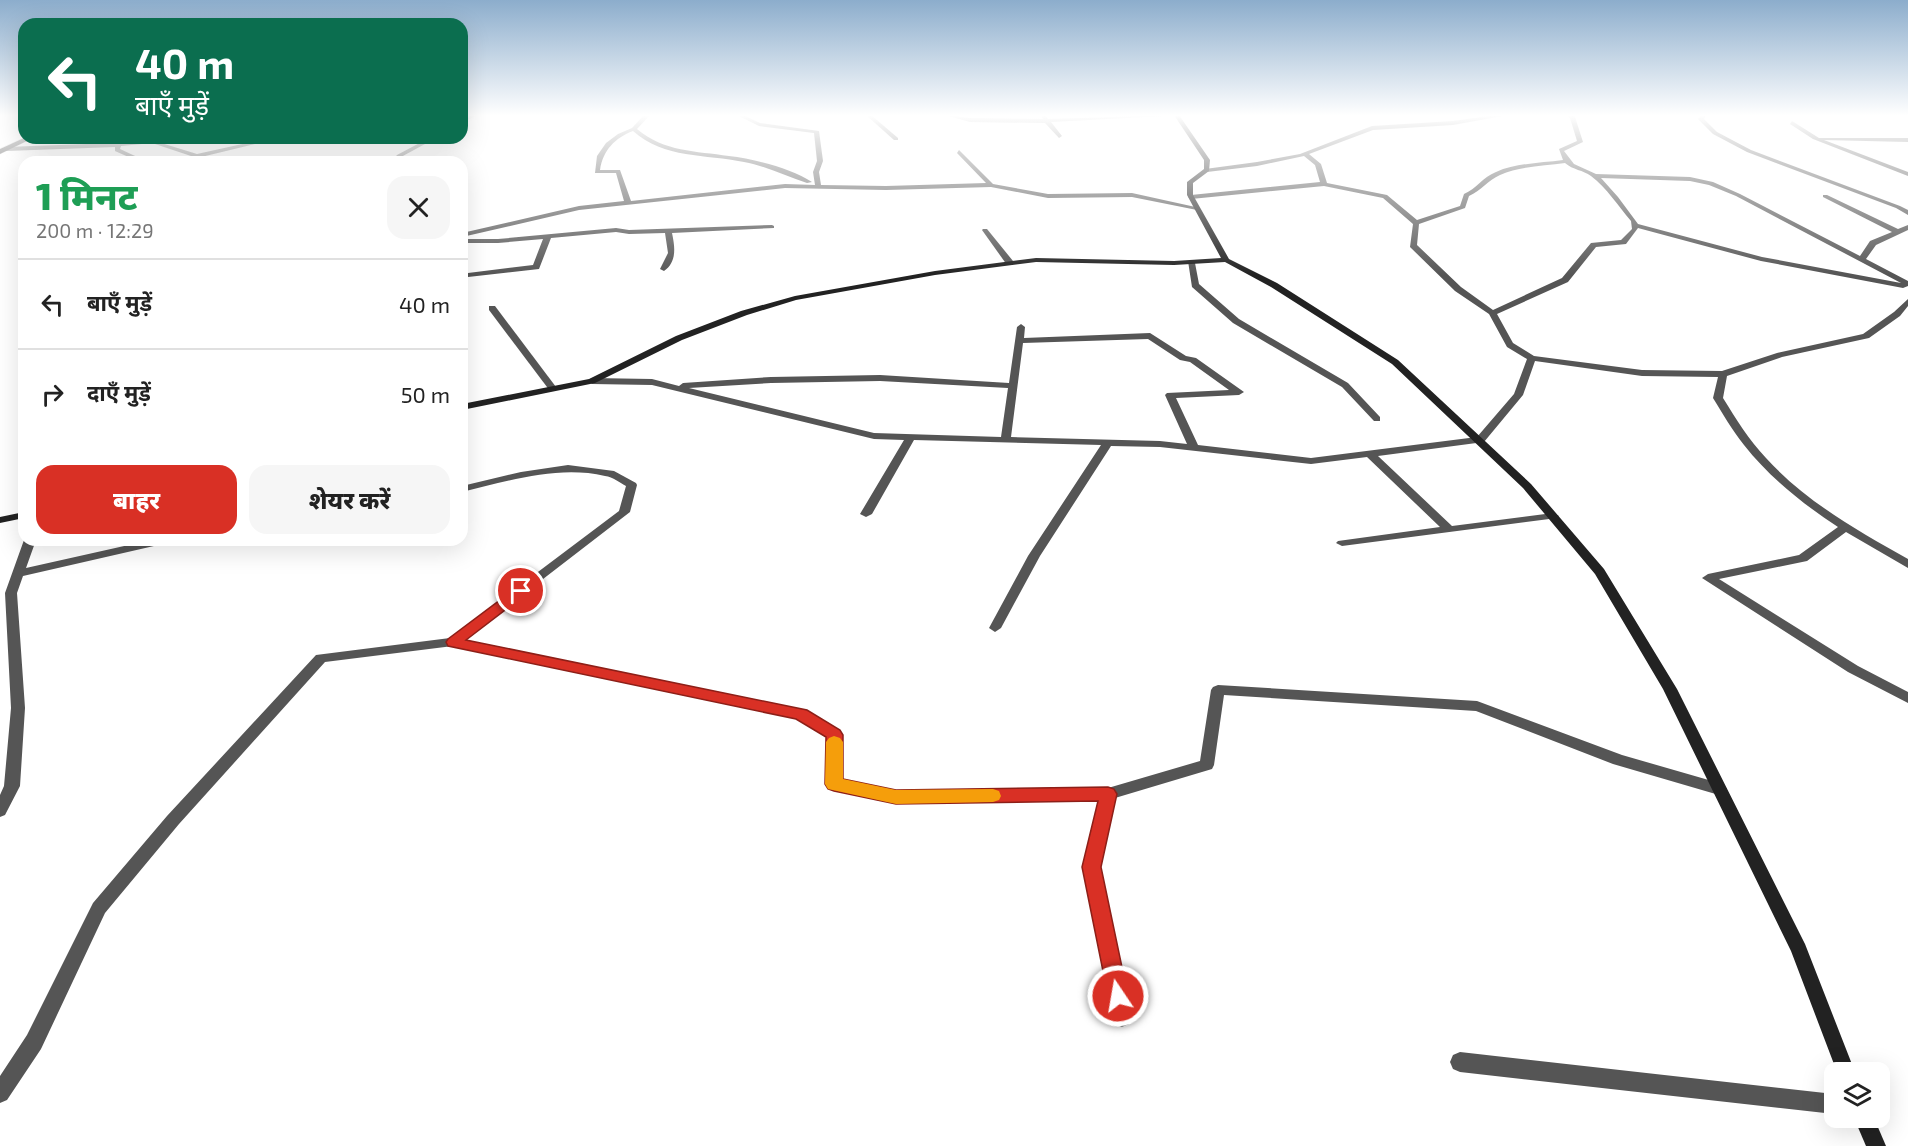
<!DOCTYPE html>
<html lang="hi">
<head>
<meta charset="utf-8">
<style>
  :root { --surface:#fff; --page:#f6f6f6; --text:#222; --muted:#767676; --line:#e0e0e0; --accent:#d93025 }
  body { margin:0; font-family:"Exo 2","Noto Sans Devanagari",sans-serif; background:var(--page); color:var(--text); height:100vh; display:flex; flex-direction:column; font-size:22px; white-space:nowrap }
  * { box-sizing:border-box; margin:0 }
  p { font-size:20px; color:var(--muted) }
  .icon { flex:none; width:33px; height:33px; fill:none; stroke:currentColor; stroke-width:2; stroke-linecap:round; stroke-linejoin:round }
  .map { position:relative; flex:1; overflow:hidden }
  .details { position:absolute; left:18px; top:156px; width:450px; height:390px; display:flex; flex-direction:column; background:var(--surface); border-radius:18px; box-shadow:0 6px 24px #0002 }
  .details>* { flex:none }
  .banner { position:absolute; left:18px; top:18px; width:450px; height:126px; border-radius:18px; box-shadow:0 6px 24px #0002; background:#0b6e4f; color:#fff; overflow:hidden }
  .buttons { position:absolute; left:1824px; top:1062px; display:grid; gap:12px }
  .buttons a { display:grid; place-items:center; width:66px; height:66px; border-radius:12px; background:var(--surface); box-shadow:0 6px 24px #0002; font-size:30px }
  .pin { position:absolute; display:grid; place-items:center; width:51px; height:51px; color:#fff; margin:-26px; border:3px solid #fff; border-radius:50%; box-shadow:0 2px 6px #0007 }
  .me { position:absolute; width:66px; margin:-33px; rotate:348deg; stroke-linejoin:round; filter:drop-shadow(0 0 4px #0008) }
  .turn { display:flex; align-items:center; gap:21px; height:126px; padding:0 18px; font-size:27px }
  .turn .icon { width:78px; height:78px; stroke-width:2.5 }
  .turn b { display:block; font-size:42px; line-height:51px }
  .round { display:grid; place-items:center; flex:none; width:63px; height:63px; border-radius:18px; background:var(--page) }
  .head { display:flex; align-items:center; justify-content:space-between; height:102px; padding:0 18px }
  h1 { font-size:36px; font-weight:800; line-height:45px; color:#1e9e55 }
  .action { display:flex; gap:12px; margin-top:auto; padding:12px 18px }
  .action a { flex:1; height:69px; border-radius:18px; background:var(--accent); color:#fff; font-size:24px; font-weight:800; line-height:69px; text-align:center }
  .action a+a { background:var(--page); color:var(--text) }
  ul { padding:0; list-style:none }
  li { display:flex; align-items:center; gap:18px; height:90px; padding:0 18px; border-top:2px solid var(--line) }
  li div { flex:1 }
  li b { display:block; font-size:22px }
  li em { font-style:normal }
  .map>svg:first-child { display:block }
</style>
</head>
<body>
<div class="map">
<svg width="1908" height="1146" viewBox="0 0 1908 1146">
  <rect width="100%" height="100%" fill="#fff"/>
  <g fill="none" stroke-linecap="round" stroke-linejoin="round">
    <g stroke="#dbdbdb" stroke-width="1">
      <polygon id="primary" points="24,138 33,138 0,154 0,149"/>
    </g>
    <g fill="#555" fill-rule="evenodd">
      <polygon points="471,115 477,115 462,123 462,119"/>
      <path d="M644,115H650L637,129C664,152 696,151 729,156C754,159 791,168 812,182L807,183C786,176 766,166 744,162C706,154 664,159 633,131C615,138 603,150 600,170H620L631,201L785,184L815,185L813,172L817,161L814,133L759,126L737,115H743L760,123L819,131L823,161L819,172L821,185L886,186L986,183L957,153L959,150L993,184L1048,194L1132,193L1200,208L1197,210L1132,197L1048,198L991,187L886,190L785,188L579,210L462,237V233L579,206L624,201L616,173H595L597,156L606,143L618,134L632,128Z"/>
      <polygon points="866,115 871,115 898,138 898,140 894,140"/>
      <polygon points="945,115 970,118 1043,119 1041,115 1045,115 1048,119 1181,115 1051,122 1062,136 1059,138 1045,123 970,122"/>
      <path d="M1497,115H1508L1453,125L1373,130L1309,154L1321,164L1327,183L1387,195L1417,220L1460,206L1464,194C1476,189 1483,177 1496,172C1516,163 1541,163 1563,160L1559,149L1577,141L1570,118L1566,115H1572L1575,117L1583,142L1564,151L1574,164L1596,174L1690,177L1713,182L1740,194L1860,256L1870,241L1892,232L1823,197V195H1827L1898,229L1908,225V230L1876,245L1866,259L1908,281V286L1903,288L1761,261L1638,228L1626,244L1596,247L1568,282L1497,314L1513,343L1534,356L1642,370L1722,371L1777,353L1863,334L1894,312L1908,299V306L1900,316L1869,338L1782,357L1727,376L1723,398C1736,419 1749,440 1766,458C1805,501 1858,531 1908,559V568L1846,532L1807,561L1719,579L1858,666L1908,692V703L1848,672L1702,578L1708,574L1799,555L1838,527C1803,504 1770,478 1744,445C1732,430 1723,414 1713,398L1718,377L1642,376L1535,361L1523,395L1484,442L1378,456L1452,526L1553,513L1559,516L1557,518L1342,546L1336,543L1338,541L1440,527L1367,457L1311,464L1160,447L1111,446L1040,556L1001,628L995,632L989,628L1028,556L1101,445L914,440L872,514L866,517L860,514L904,440L874,439L652,385L592,384L587,381L592,378L652,379L679,386L683,383L771,377L880,375L1009,383L1017,327L1021,324L1025,327L1024,338L1150,333L1186,356L1196,358L1244,392L1239,395L1176,398L1198,445L1311,458L1477,437L1514,394L1527,359L1507,347L1489,314L1455,291L1410,247L1413,224L1383,198L1324,186L1191,199L1188,197L1191,195L1320,182L1315,165L1304,156L1257,166L1207,172L1205,169L1257,162L1300,154L1372,126L1453,121ZM1565,163C1573,170 1583,170 1591,176C1607,188 1618,206 1631,221L1632,229L1621,240L1591,243L1562,278L1493,310L1461,287L1417,245L1419,224L1465,208L1469,196C1481,191 1488,180 1500,175C1520,166 1544,166 1565,163ZM1601,178L1690,181L1709,185L1736,196L1901,283L1762,257L1638,224L1618,197ZM1148,339L1180,360L1190,362L1229,390L1167,393L1165,395L1187,444L1160,441L1011,437L1023,343ZM880,381L1008,388L1001,437L874,433L689,388L771,383Z"/>
      <polygon points="1702,115 1706,115 1704,119 1717,132 1751,150 1900,206 1908,210 1908,215 1896,208 1747,152 1713,134 1698,119"/>
      <polygon points="1792,121 1819,138 1908,138 1908,142 1824,140 1908,172 1908,176 1813,139 1790,124"/>
      <polygon points="162,138 174,138 158,142 197,154 270,138 280,138 197,158 152,143 121,146 120,149 148,162 140,162 115,151 115,147 6,151 3,149 6,147 140,142"/>
      <polygon points="429,138 436,138 401,157 397,162 391,162 397,155"/>
      <path d="M772,225L774,226V228L672,233C675,247 677,262 664,271L660,269L668,253L665,233L629,234L616,232L551,238L539,269L468,277L464,275L468,273L533,265L543,239L498,243H463V239H498L616,228L629,230Z"/>
      <polygon points="983,229 987,229 1013,261 1013,265 1007,265 982,230"/>
      <polygon points="1188,261 1195,263 1199,284 1239,319 1348,383 1380,417 1380,421 1374,421 1342,387 1233,323 1192,287"/>
      <polygon points="489,306 495,306 556,387 556,391 550,391 489,310"/>
      <path d="M568,465L614,471L636,483L637,485L630,512L464,640L806,710L839,731L841,735L842,780L895,791L1108,788L1200,761L1211,690L1213,687L1218,685L1477,701L1622,755L1719,783L1724,785L1727,789L1724,793L1719,795L1613,764L1476,711L1224,695L1214,765L1212,769L1115,798L1100,867L1131,1018L1129,1024L1122,1027L1115,1024L1113,1018L1084,867L1099,800L895,803L829,788L826,784L827,737L797,718L453,646L325,662L179,824L105,913L41,1049L7,1100L0,1103V1076L27,1035L93,903L167,816L316,655L450,638L619,511L626,486C620,483 613,477 605,476C558,465 508,481 462,492V486L521,472Z"/>
      <polygon points="24,540 36,540 26,568 151,540 173,540 167,543 23,576 17,593 25,708 20,786 5,815 0,817 0,795 4,786 11,708 5,593"/>
      <polygon points="1460,1052 1834,1094 1834,1114 1460,1072 1453,1069 1450,1062 1453,1055"/>
    </g>
    <g fill="#222" fill-rule="evenodd">
      <polygon points="1174,115 1179,115 1210,160 1209,171 1193,183 1193,195 1229,259 1277,283 1398,360 1531,484 1604,569 1677,689 1805,944 1855,1072 1837,1072 1791,951 1663,689 1595,574 1523,488 1392,364 1271,287 1225,262 1174,265 1036,262 935,275 796,300 747,315 682,340 595,383 462,410 462,404 589,379 676,336 741,311 795,296 935,271 1036,258 1174,261 1221,258 1187,195 1187,182 1204,169 1204,160"/>
      <polygon points="24,512 24,518 0,523 0,517"/>
      <polygon points="1854,1118 1874,1118 1886,1146 1866,1146"/>
    </g>
    <use href="#primary" fill="#000" fill-rule="evenodd"/>
  </g>
  <linearGradient id="sky" x2="0" y2="1"><stop stop-color="#8cadcc"/><stop offset="0.42" stop-color="#fff"/><stop offset="1" stop-color="#fff" stop-opacity="0"/></linearGradient>
  <rect width="1908" height="275" fill="url(#sky)"/>
  <polygon fill="#d93025" stroke="#8d1f18" stroke-width="1.5" points="521,587 526,588 528,591 526,594 466,640 807,710 840,730 843,735 843,779 896,790 1108,787 1114,789 1117,794 1101,867 1128,996 1125,1003 1118,1006 1111,1003 1108,996 1082,867 1098,801 896,804 834,791 828,789 825,784 826,737 796,719 448,646 446,642 448,639 516,588"/>
  <polygon fill="#f59e0b" points="834,736 840,738 843,742 843,779 896,790 993,789 999,791 1001,796 999,800 993,802 896,804 828,789 825,784 826,742 829,738"/>
</svg>
<div class="buttons">
<a><svg class="icon" aria-label="layers" viewBox="0 0 24 24"><path d="M12 4l9 5-9 5-9-5zM3 14l9 5 9-5"/></svg></a>
</div>
<div class="pin" style="left:521px;top:591px;background:#d93025"><svg class="icon" aria-label="arrive" viewBox="0 0 24 24"><path d="M6 21V4h12l-3 4 3 4H6"/></svg></div>
<svg class="me" style="left:1118px;top:996px" viewBox="-20 -20 40 40"><circle r="17" fill="#d93025" stroke="#fff" stroke-width="3"/><path d="M0-11L8 9 0 5-8 9z" fill="#fff"/></svg>
<div class="banner">
<div class="turn"><svg class="icon" aria-label="left" viewBox="0 0 24 24"><path d="M17 20v-9H6M10 6l-5 5 5 5"/></svg><div><b>40 m</b>बाएँ मुड़ें</div></div>
</div>
<section class="details">
<div class="head"><div><h1>1 मिनट</h1><p>200 m · 12:29</p></div><a class="round"><svg class="icon" aria-label="close" viewBox="0 0 24 24"><path d="M6 6l12 12M18 6L6 18"/></svg></a></div>
<ul>
<li><svg class="icon" aria-label="left" viewBox="0 0 24 24"><path d="M17 20v-9H6M10 6l-5 5 5 5"/></svg><div><b>बाएँ मुड़ें</b></div><em>40 m</em></li>
<li><svg class="icon" aria-label="right" viewBox="0 0 24 24"><path d="M7 20v-9h11M14 6l5 5-5 5"/></svg><div><b>दाएँ मुड़ें</b></div><em>50 m</em></li>
</ul>
<div class="action"><a>बाहर</a><a>शेयर करें</a></div>
</section>
</div>
</body>
</html>
